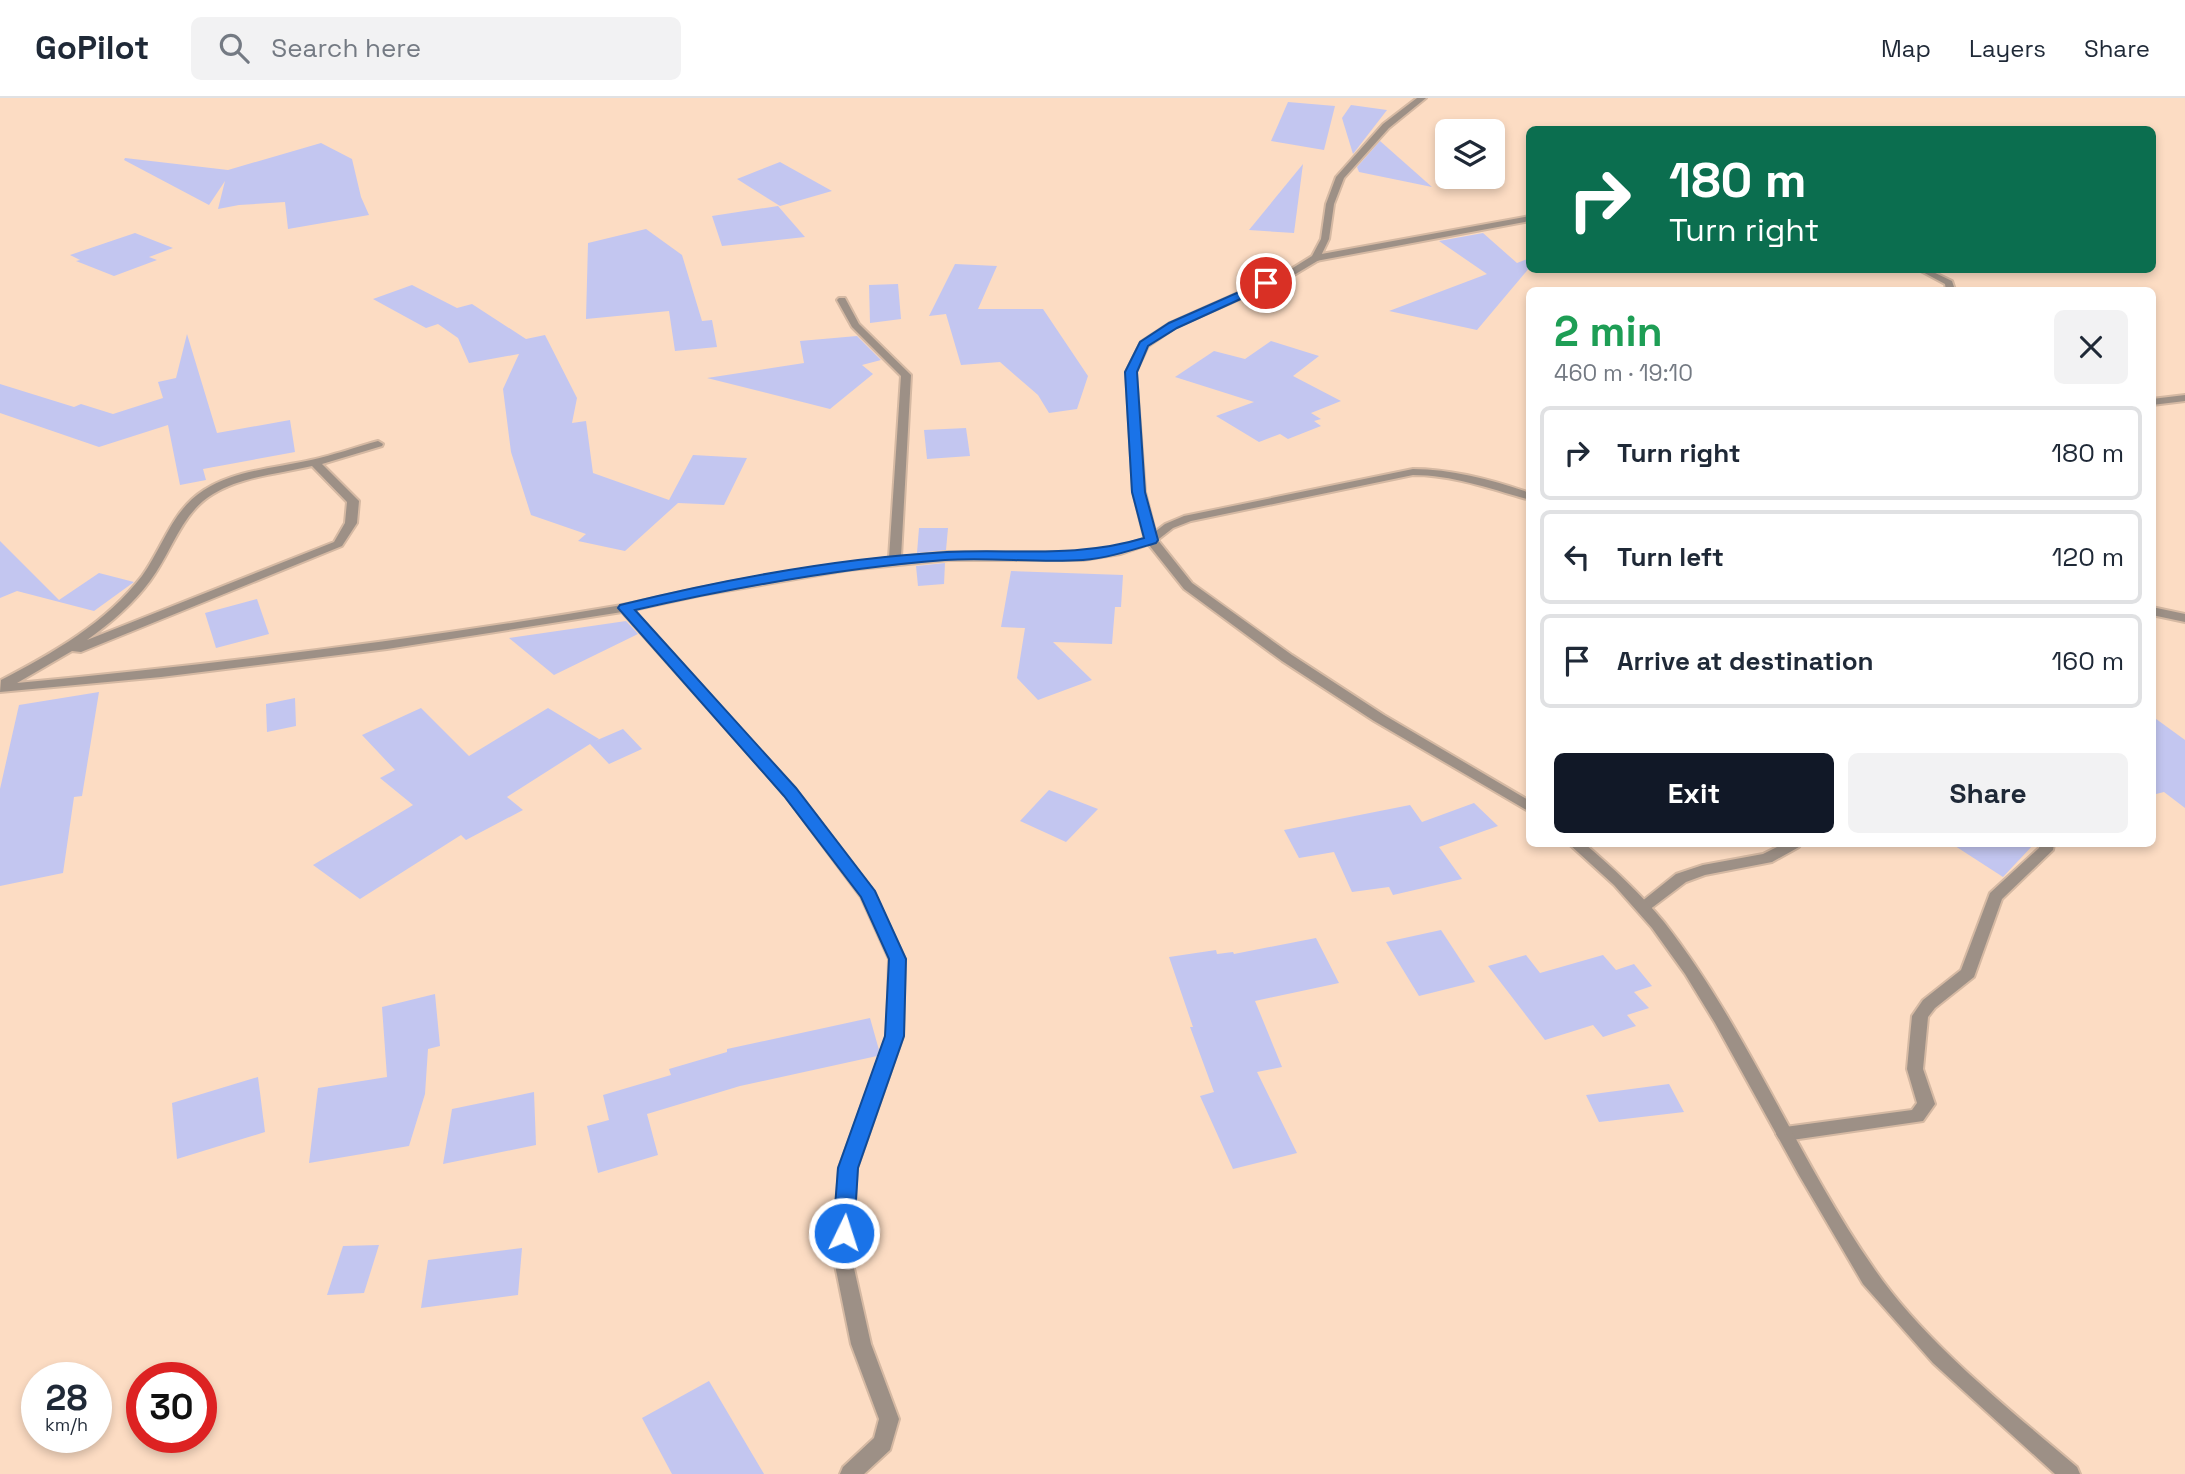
<!DOCTYPE html>
<html lang="en">
<head>
<meta charset="utf-8">
<style>
  :root { --surface:#fff; --page:#f2f2f3; --text:#1f2937; --muted:#747a83; --line:#e0e1e3; --accent:#111827 }
  body { margin:0; font-family:"Space Grotesk",sans-serif; background:var(--page); color:var(--text); height:100vh; display:flex; flex-direction:column; font-size:26px; white-space:nowrap }
  * { box-sizing:border-box; margin:0 }
  p { font-size:23px; color:var(--muted) }
  .icon { flex:none; width:38px; height:38px; fill:none; stroke:currentColor; stroke-width:2; stroke-linecap:round; stroke-linejoin:round }
  .map { position:relative; flex:1; overflow:hidden }
  .sheet { position:absolute; left:1526px; top:189px; width:630px; height:560px; display:flex; flex-direction:column; background:var(--surface); border-radius:10px; box-shadow:0 4px 10px #0003 }
  .sheet>* { flex:none }
  .banner { position:absolute; left:1526px; top:28px; width:630px; height:147px; border-radius:10px; box-shadow:0 4px 10px #0003; background:#0b6e4f; color:#fff; overflow:hidden }
  .controls { position:absolute; left:1435px; top:21px; display:grid; gap:14px }
  .controls a { display:grid; place-items:center; width:70px; height:70px; border-radius:10px; background:var(--surface); box-shadow:0 4px 10px #0003; font-size:35px }
  .speed { position:absolute; left:21px; top:1264px; display:flex; gap:14px; font-size:35px; font-weight:700; text-align:center }
  .speed>* { display:grid; place-content:center; width:91px; height:91px; border-radius:50%; background:var(--surface); box-shadow:0 4px 10px #0003; line-height:1 }
  .speed small { font-size:18px; font-weight:400 }
  .speed .limit { border:10px solid #d22; background:#fff; color:#111 }
  .pin { position:absolute; display:grid; place-items:center; width:60px; height:60px; color:#fff; margin:-30px; border:4px solid #fff; border-radius:50%; box-shadow:0 2px 7px #0007 }
  .me { position:absolute; width:77px; margin:-38px; rotate:4deg; stroke-linejoin:round; filter:drop-shadow(0 0 5px #0008) }
  .turn { display:flex; align-items:center; gap:24px; height:147px; padding:0 28px; font-size:32px }
  .turn .icon { width:91px; height:91px; stroke-width:2.5 }
  .turn b { display:block; font-size:49px; line-height:60px }
  .round { display:grid; place-items:center; flex:none; width:74px; height:74px; border-radius:10px; background:var(--page) }
  .headline { display:flex; align-items:center; justify-content:space-between; height:119px; padding:0 28px }
  h1 { font-size:42px; font-weight:800; line-height:52px; color:#1e9e55 }
  .button { display:flex; gap:14px; margin-top:auto; padding:14px 28px }
  .button a { flex:1; height:80px; border-radius:10px; background:var(--accent); color:#fff; font-size:28px; font-weight:800; line-height:80px; text-align:center }
  .button a+a { background:var(--page); color:var(--text) }
  ul { padding:0; list-style:none }
  li { display:flex; align-items:center; gap:21px; height:94px; margin:0 14px 10px; padding:0 14px; border:4px solid var(--line); border-radius:10px }
  li div { flex:1 }
  li b { display:block; font-size:26px }
  li em { font-style:normal }
  header { display:flex; align-items:center; gap:42px; box-sizing:border-box; height:98px; padding:0 35px; background:var(--surface); border-bottom:2px solid var(--line) }
  header strong { font-size:33px }
  nav { display:flex; gap:38px; margin-inline-start:auto; font-size:24px }
  .search { width:490px; height:63px; background:var(--page); display:flex; align-items:center; gap:18px; box-sizing:border-box; padding:0 24px; border-radius:10px; color:var(--muted); font-size:26px }
  .map>svg:first-child { display:block }
</style>
</head>
<body>
<header>
<strong>GoPilot</strong>
<div class="search"><svg class="icon" aria-label="search" viewBox="0 0 24 24"><circle cx="10" cy="10" r="6"/><path d="M15 15l6 6"/></svg>Search here</div>
<nav><a>Map</a><a>Layers</a><a>Share</a></nav>
</header>
<div class="map">
<svg width="2185" height="1376" viewBox="0 0 2185 1376">
  <rect width="100%" height="100%" fill="#fcdcc3"/>
  <g fill="#c3c6f0">
    <polygon points="1288,4 1335,8 1324,52 1271,43"/>
    <polygon points="1351,7 1387,12 1353,56 1342,20"/>
    <polygon points="1380,43 1432,89 1359,74 1357,69"/>
    <polygon points="321,45 352,61 361,99 369,117 288,131 285,104 239,107 218,111 225,83 209,107 124,62 125,60 228,72"/>
    <polygon points="780,64 832,93 780,108 737,81"/>
    <polygon points="1303,66 1294,135 1249,132"/>
    <polygon points="778,108 805,139 722,148 712,118"/>
    <polygon points="646,131 682,157 702,223 712,222 717,249 675,253 669,213 586,221 588,145"/>
    <polygon points="135,135 173,150 149,159 157,162 114,178 76,163 80,162 70,157"/>
    <polygon points="1483,135 1517,165 1530,160 1530,169 1477,232 1389,213 1487,176 1439,143"/>
    <polygon points="955,166 997,168 978,211 1043,211 1088,278 1077,311 1049,315 1038,297 1000,264 961,267 946,216 929,218"/>
    <polygon points="898,186 901,221 870,225 869,187"/>
    <polygon points="412,187 457,210 472,206 526,241 545,237 577,300 572,325 586,323 593,375 669,402 693,357 747,360 724,407 678,405 625,453 578,443 586,436 531,417 511,354 503,291 519,256 469,265 458,240 438,226 426,230 373,201"/>
    <polygon points="187,236 217,335 290,322 295,354 203,371 206,382 180,387 168,327 99,349 0,315 0,286 74,309 81,306 113,316 163,300 158,284 176,280"/>
    <polygon points="857,238 881,262 862,267 873,276 830,311 707,280 804,265 800,243"/>
    <polygon points="1271,243 1319,258 1293,278 1341,303 1311,315 1321,321 1314,323 1321,328 1288,341 1280,336 1259,344 1216,318 1254,304 1175,279 1214,253 1245,261"/>
    <polygon points="966,330 970,358 927,361 924,332"/>
    <polygon points="919,430 948,430 946,452 917,455"/>
    <polygon points="0,443 59,502 99,475 134,484 94,513 17,493 0,500"/>
    <polygon points="945,465 944,486 918,488 916,468"/>
    <polygon points="1011,473 1123,477 1121,509 1115,509 1112,546 1053,544 1092,582 1038,602 1017,580 1025,530 1001,529"/>
    <polygon points="257,501 269,536 216,550 205,515"/>
    <polygon points="626,523 638,536 554,577 509,540"/>
    <polygon points="99,594 82,698 74,699 63,775 0,788 0,691 19,607"/>
    <polygon points="295,600 296,628 267,634 266,606"/>
    <polygon points="421,610 469,658 548,610 599,641 595,643 623,631 642,651 609,666 590,646 507,699 523,712 466,742 461,737 360,801 313,767 413,707 380,680 395,672 362,637"/>
    <polygon points="2152,618 2185,642 2185,710 2164,694 2152,697"/>
    <polygon points="1049,692 1098,711 1066,744 1020,723"/>
    <polygon points="1474,705 1498,728 1439,749 1462,781 1393,797 1389,789 1352,794 1334,754 1299,760 1284,732 1410,707 1422,724"/>
    <polygon points="1952,746 2034,746 2003,779"/>
    <polygon points="1441,832 1475,884 1419,898 1386,844"/>
    <polygon points="1316,840 1339,885 1255,903 1282,969 1257,974 1297,1055 1233,1071 1200,998 1214,994 1190,929 1193,929 1169,859 1216,852 1217,856 1233,854 1234,856"/>
    <polygon points="1526,857 1540,875 1603,857 1616,872 1634,866 1652,888 1634,894 1649,910 1627,917 1636,928 1603,939 1593,927 1545,942 1488,868"/>
    <polygon points="435,896 440,948 428,951 425,996 409,1048 309,1065 318,990 387,979 382,909"/>
    <polygon points="870,920 879,952 877,958 740,988 647,1016 658,1057 598,1075 587,1028 609,1022 603,997 671,977 669,971 727,954 727,951"/>
    <polygon points="258,979 265,1034 177,1061 172,1005"/>
    <polygon points="1669,986 1684,1014 1599,1024 1586,997"/>
    <polygon points="534,994 536,1047 443,1066 452,1011"/>
    <polygon points="379,1147 364,1195 327,1197 343,1148"/>
    <polygon points="522,1150 518,1197 421,1210 428,1162"/>
    <polygon points="709,1283 764,1376 672,1376 642,1320"/>
  </g>
  <g fill="none" stroke-linecap="round" stroke-linejoin="round">
    <g stroke="#d5b9a3" stroke-width="4">
      <g id="minor">
        <polygon points="1530,118 1530,123 1316,163 1312,160 1316,157"/>
        <polygon points="1919,172 1929,172 1952,183 1955,192 1946,192 1945,186"/>
        <path d="M839,200H845L859,226L911,277L901,459L948,454H1083L1118,449L1147,440L1165,426L1184,418L1413,371C1452,371 1493,382 1530,395V402C1491,391 1453,377 1413,377L1191,423L1173,430L1155,444L1120,456L1083,462H948L848,472L702,497L633,512L795,691L873,793L905,861L903,938L857,1070L851,1157L871,1246L899,1321L890,1352L864,1376H840L843,1369L874,1340L879,1321L851,1246L833,1157L839,1070L887,938L889,861L861,799L785,697L622,514L387,551L161,579L0,594L1,582C53,555 106,525 142,478C163,449 172,412 204,392C235,372 276,370 311,362C334,357 356,349 378,343L383,346L382,348L322,366L359,403L357,425L342,448L81,554L72,553L17,585C219,566 422,541 622,507C649,502 674,495 700,490C763,477 826,467 889,460L901,278L852,229L837,202ZM312,368L347,404L345,425L334,444L87,542C111,525 133,506 150,483C172,454 181,415 213,396C242,378 279,376 312,368Z"/>
        <polygon points="2185,297 2185,303 2152,307 2152,301"/>
        <polygon points="2152,509 2185,516 2185,524 2152,517"/>
        <polygon points="1783,746 1801,746 1799,749 1772,764 1705,777 1686,784 1649,812 1639,812 1636,808 1676,776 1703,767 1763,756"/>
        <polygon points="2040,746 2054,746 2053,752 2002,801 1974,879 1935,910 1928,919 1923,971 1935,1006 1923,1023 1785,1043 1779,1041 1776,1036 1779,1031 1785,1029 1912,1012 1917,1005 1907,971 1912,918 1923,902 1961,872 1990,795 2039,750"/>
      </g>
    </g>
    <g stroke="#d5b9a3" stroke-width="4">
      <g id="tertiary">
        <polygon points="1417,0 1426,0 1389,30 1344,80 1334,106 1329,141 1319,162 1294,177 1176,229 1148,248 1136,274 1145,394 1157,441 1192,485 1292,557 1384,617 1530,703 1530,714 1374,623 1282,563 1184,491 1145,442 1133,394 1126,274 1141,244 1170,225 1288,173 1312,158 1321,141 1326,106 1336,79 1383,26"/>
        <path d="M1569,746H1585C1613,770 1640,795 1664,824C1747,930 1796,1058 1873,1169C1924,1244 2008,1310 2077,1369L2080,1376H2055L1933,1265L1863,1186L1799,1077L1715,925L1685,876L1652,830L1614,787Z"/>
      </g>
    </g>
    <use href="#minor" fill="#9d9086" fill-rule="evenodd"/>
    <use href="#tertiary" fill="#9d9086" fill-rule="evenodd"/>
  </g>
  <path fill="#1a73e8" stroke="#114b97" stroke-width="2" d="M1266,182L1269,183V188L1177,230L1148,248L1137,274L1145,394L1158,442L1156,445C1132,452 1108,460 1083,462C1037,465 991,459 945,462C840,470 737,489 635,512L796,690L875,793L906,861L904,938L858,1070L854,1135L851,1142L844,1144L837,1142L833,1135L838,1070L885,938L889,861L861,799L784,698L618,510L620,507C726,481 838,460 947,454C1014,451 1079,460 1144,440L1132,394L1125,274L1140,244L1169,225Z"/>
</svg>
<div class="controls">
<a><svg class="icon" aria-label="layers" viewBox="0 0 24 24"><path d="M12 4l9 5-9 5-9-5zM3 14l9 5 9-5"/></svg></a>
</div>
<div class="speed"><div>28<small>km/h</small></div><div class="limit">30</div></div>
<div class="pin" style="left:1266px;top:185px;background:#d93025"><svg class="icon" aria-label="arrive" viewBox="0 0 24 24"><path d="M6 21V4h12l-3 4 3 4H6"/></svg></div>
<svg class="me" style="left:844px;top:1135px" viewBox="-20 -20 40 40"><circle r="17" fill="#1a73e8" stroke="#fff" stroke-width="3"/><path d="M0-11L8 9 0 5-8 9z" fill="#fff"/></svg>
<div class="banner">
<div class="turn"><svg class="icon" aria-label="right" viewBox="0 0 24 24"><path d="M7 20v-9h11M14 6l5 5-5 5"/></svg><div><b>180 m</b>Turn right</div></div>
</div>
<section class="sheet">
<div class="headline"><div><h1>2 min</h1><p>460 m · 19:10</p></div><a class="round"><svg class="icon" aria-label="close" viewBox="0 0 24 24"><path d="M6 6l12 12M18 6L6 18"/></svg></a></div>
<ul>
<li><svg class="icon" aria-label="right" viewBox="0 0 24 24"><path d="M7 20v-9h11M14 6l5 5-5 5"/></svg><div><b>Turn right</b></div><em>180 m</em></li>
<li><svg class="icon" aria-label="left" viewBox="0 0 24 24"><path d="M17 20v-9H6M10 6l-5 5 5 5"/></svg><div><b>Turn left</b></div><em>120 m</em></li>
<li><svg class="icon" aria-label="arrive" viewBox="0 0 24 24"><path d="M6 21V4h12l-3 4 3 4H6"/></svg><div><b>Arrive at destination</b></div><em>160 m</em></li>
</ul>
<div class="button"><a>Exit</a><a>Share</a></div>
</section>
</div>
</body>
</html>
